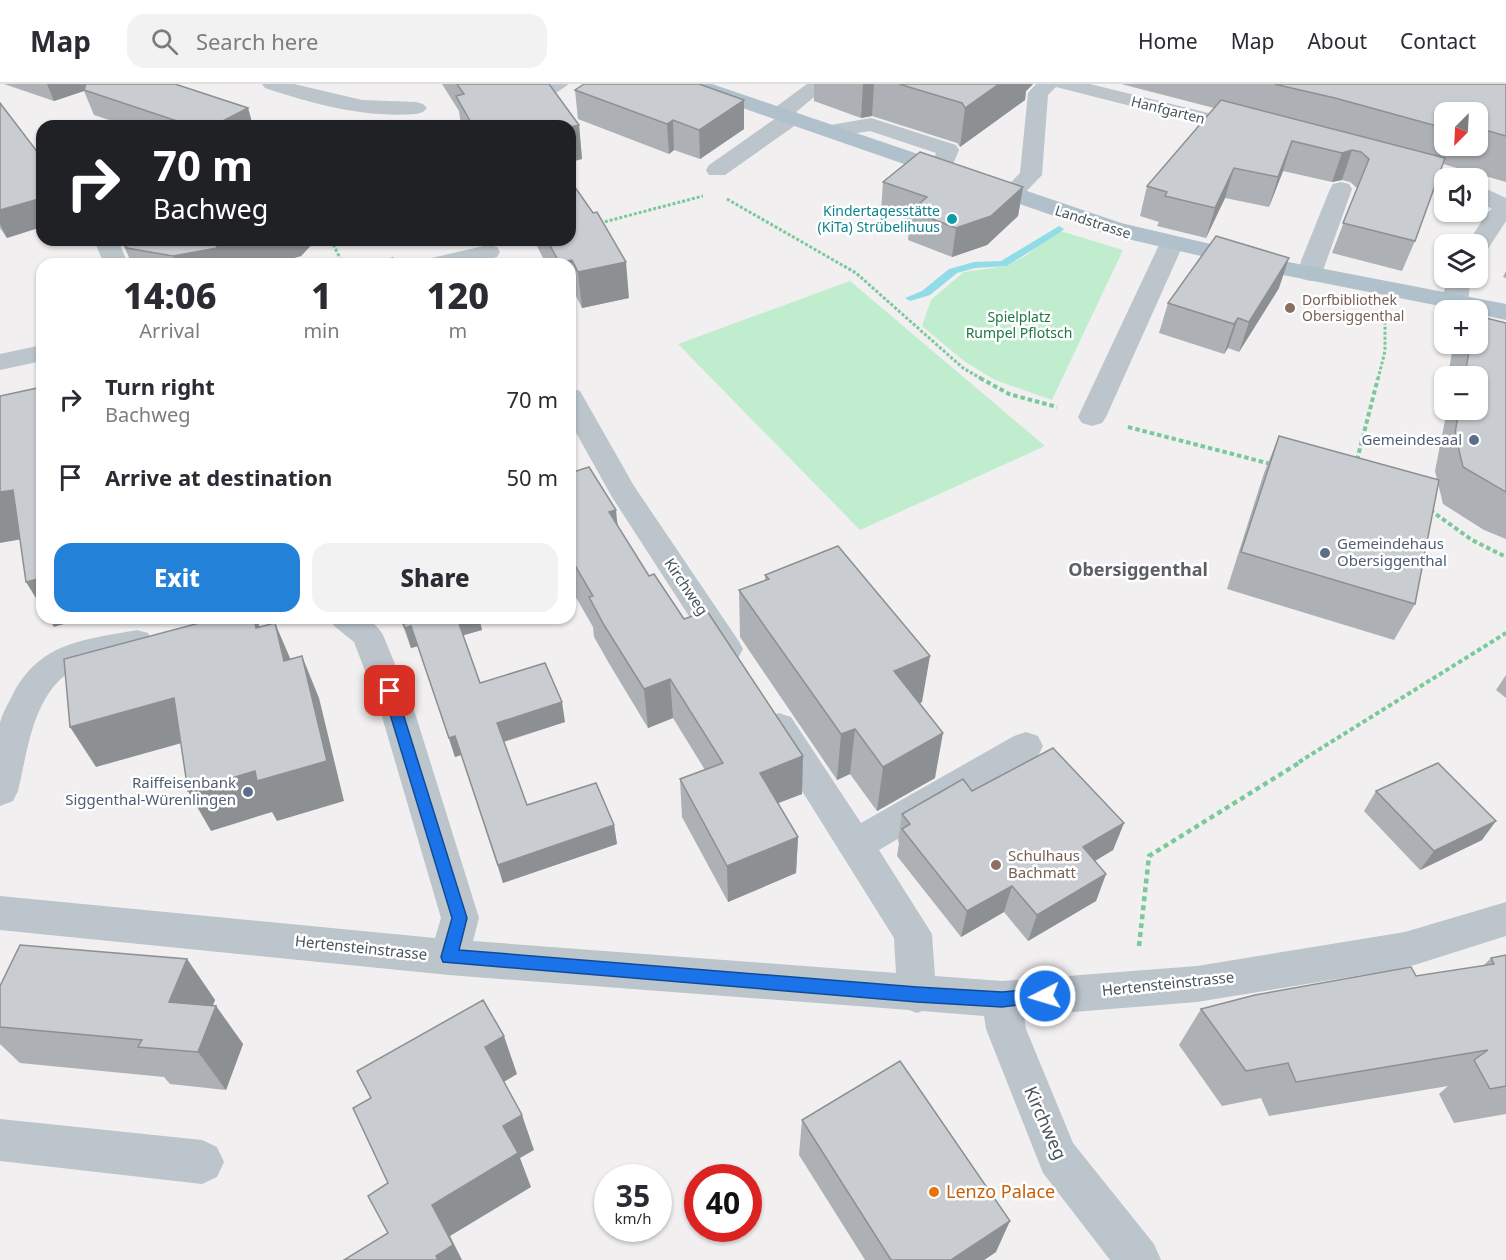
<!DOCTYPE html>
<html lang="en">
<head>
<meta charset="utf-8">
<style>
  :root { --surface:#fff; --page:#f2f2f3; --text:#2b2b33; --muted:#7c7c81; --line:#e1e1e2; --accent:#2381d7 }
  body { margin:0; font-family:"Noto Sans",sans-serif; background:var(--page); color:var(--text); height:100vh; display:flex; flex-direction:column; font-size:22px; white-space:nowrap }
  * { box-sizing:border-box; margin:0 }
  p { font-size:20px; color:var(--muted) }
  .icon { flex:none; width:33px; height:33px; fill:none; stroke:currentColor; stroke-width:2; stroke-linecap:round; stroke-linejoin:round }
  .map { position:relative; flex:1; overflow:hidden }
  .panel { position:absolute; left:36px; top:174px; width:540px; height:366px; display:flex; flex-direction:column; background:var(--surface); border-radius:18px; box-shadow:0 2px 4px #0004 }
  .panel>* { flex:none }
  .banner { position:absolute; left:36px; top:36px; width:540px; height:126px; border-radius:18px; box-shadow:0 2px 4px #0004; background:#202124; color:#fff; overflow:hidden }
  .needle { width:39px; rotate:204deg }
  .tools { position:absolute; left:1434px; top:18px; display:grid; gap:12px }
  .tools a { display:grid; place-items:center; width:54px; height:54px; border-radius:12px; background:var(--surface); box-shadow:0 2px 4px #0004; font-size:30px }
  .speed { position:absolute; left:594px; top:1080px; display:flex; gap:12px; font-size:30px; font-weight:700; text-align:center }
  .speed>* { display:grid; place-content:center; width:78px; height:78px; border-radius:50%; background:var(--surface); box-shadow:0 2px 4px #0004; line-height:1 }
  .speed small { font-size:15px; font-weight:400 }
  .speed .limit { border:9px solid #d22; background:#fff; color:#111 }
  .pin { position:absolute; display:grid; place-items:center; width:51px; height:51px; color:#fff; margin:-26px; border-radius:12px; box-shadow:0 3px 9px #0006 }
  .me { position:absolute; width:66px; margin:-33px; rotate:265deg; stroke-linejoin:round; filter:drop-shadow(0 0 4px #0008) }
  .turn { display:flex; align-items:center; gap:21px; height:126px; padding:0 18px; font-size:27px }
  .turn .icon { width:78px; height:78px; stroke-width:2.5 }
  .turn b { display:block; font-size:42px; line-height:51px }
  .eta { display:flex; justify-content:space-evenly; align-items:center; height:102px; text-align:center }
  .eta b { font-size:36px; font-weight:800; line-height:42px }
  .action { display:flex; gap:12px; margin-top:auto; padding:12px 18px }
  .action a { flex:1; height:69px; border-radius:18px; background:var(--accent); color:#fff; font-size:24px; font-weight:800; line-height:69px; text-align:center }
  .action a+a { background:var(--page); color:var(--text) }
  ul { padding:0; list-style:none }
  li { display:flex; align-items:center; gap:18px; height:78px; padding:0 18px }
  li div { flex:1 }
  li b { display:block; font-size:22px }
  li em { font-style:normal }
  header { display:flex; align-items:center; gap:36px; box-sizing:border-box; height:84px; padding:0 30px; background:var(--surface); border-bottom:2px solid var(--line) }
  header strong { font-size:28px }
  nav { display:flex; gap:33px; margin-inline-start:auto; font-size:21px }
  .search { width:420px; height:54px; background:var(--page); display:flex; align-items:center; gap:15px; box-sizing:border-box; padding:0 21px; border-radius:18px; color:var(--muted); font-size:22px }
  .map>svg:first-child { display:block }
</style>
</head>
<body>
<header>
<strong>Map</strong>
<div class="search"><svg class="icon" aria-label="search" viewBox="0 0 24 24"><circle cx="10" cy="10" r="6"/><path d="M15 15l6 6"/></svg>Search here</div>
<nav><a>Home</a><a>Map</a><a>About</a><a>Contact</a></nav>
</header>
<div class="map">
<svg width="1506" height="1176" viewBox="0 0 1506 1176">
  <rect width="100%" height="100%" fill="#f1efef"/>
  <g fill="#c0edcd">
    <polygon points="1057,146 1123,166 1052,316 995,296 964,277 922,242 931,216 964,188 1007,182 1027,171"/>
    <polygon points="850,197 1045,362 860,446 678,260"/>
  </g>
  <g fill="none" stroke-linecap="round" stroke-linejoin="round">
    <polygon fill="#90dce7" fill-rule="evenodd" points="1059,142 1064,145 1062,147 1007,182 975,184 957,189 930,211 910,217 905,214 922,207 949,185 974,178 1001,177"/>
    <g stroke="#7ac99b" stroke-width="3" stroke-dasharray="3 2" stroke-linecap="butt">
      <polyline points="727,115 856,189 963,284 982,295"/>
      <polyline points="600,139 703,112"/>
      <polyline points="331,156 343,180"/>
      <polyline points="520,160 534,156"/>
      <polyline points="1378,295 1385,267 1385,234"/>
    </g>
    <g stroke="#7ac99b" stroke-width="4" stroke-dasharray="4.5 3" stroke-linecap="butt">
      <polyline points="980,294 1009,310 1057,323"/>
      <polyline points="1128,343 1271,380"/>
      <polyline points="1357,376 1378,294"/>
      <polyline points="1430,426 1472,456 1506,473"/>
      <polyline points="1299,678 1506,549"/>
    </g>
    <polyline stroke="#7ac99b" stroke-width="4.5" stroke-dasharray="5 4" stroke-linecap="butt" points="1139,862 1149,772 1302,677"/>
    <g fill="#bbc5cb" fill-rule="evenodd">
      <path d="M262,0H294L362,16L416,18L423,20L427,24L423,28L416,30C364,34 314,20 265,4Z"/>
      <polygon points="544,0 569,0 549,14 535,14 532,10"/>
      <polygon points="807,0 830,0 796,28 803,33 800,38 725,91 709,91 706,86 709,81 776,34 769,29 773,25"/>
      <polygon points="1036,0 1090,0 1257,41 1260,46 1257,51 1249,52 1056,3 1048,11 1042,91 1018,116 1002,116 999,111 1020,89 1028,9"/>
      <polygon points="871,34 956,61 959,66 949,90 933,90 930,85 936,69 870,47 833,53 825,52 822,47 825,42"/>
      <polygon points="1394,77 1452,93 1453,94 1444,94 1444,105 1386,89 1383,84 1386,79"/>
      <polygon points="1341,98 1349,100 1352,105 1320,195 1311,197 1302,195 1299,190 1301,177 1330,105 1333,100"/>
      <polygon points="1478,101 1506,114 1506,137 1486,168 1478,170 1478,160 1467,160 1487,129 1492,125 1478,117"/>
      <polygon points="1171,154 1179,156 1183,161 1106,333 1102,339 1092,342 1082,339 1078,333 1159,161 1163,156"/>
      <polygon points="94,156 118,156 128,180 104,180"/>
      <polygon points="488,161 497,163 500,168 497,173 468,180 424,180 427,175"/>
      <polygon points="1447,194 1471,194 1468,217 1464,222 1455,225 1446,222 1442,217"/>
      <polygon points="42,261 42,277 0,286 0,270"/>
      <polygon points="570,304 580,307 634,402 738,556 743,565 738,574 727,577 716,574 612,413 570,338"/>
      <path d="M329,534C351,534 371,529 383,551L414,626L479,834L473,857L896,889L894,854L762,643L767,633L779,629L791,633L861,739L1014,652L1026,648L1038,652L1043,662L1038,672L879,766L932,850L935,892L1002,897L1197,882L1405,848L1506,818V852L1405,884L1197,918L1024,932L1026,945L1073,1059L1154,1160L1161,1176H1110L1043,1089L986,945L984,932L922,927L917,929L909,926L449,891L0,846V812L435,854L441,834L380,626L354,558L334,542Z"/>
      <path d="M137,546L148,549L153,558L148,567C128,573 104,572 84,580C34,601 29,660 18,707L13,717L0,722C0,697 0,662 0,639C2,630 7,622 11,614C38,558 83,556 137,546Z"/>
      <polygon points="0,1035 202,1056 217,1063 224,1078 217,1093 202,1100 0,1077"/>
    </g>
    <polygon fill="#b0c1cc" fill-rule="evenodd" points="682,0 712,0 1121,139 1283,177 1506,220 1506,236 1478,230 1478,226 1460,226 1283,191 1106,150 685,4"/>
  </g>
  <g fill="#adb0b4" fill-rule="evenodd">
    <polygon points="4,0 175,0 248,24 253,42 127,42 94,31 84,7 54,17"/>
    <polygon points="442,0 549,0 579,41 582,75 570,78 570,42 461,42 459,27"/>
    <polygon points="814,0 1033,0 1026,7 1025,16 960,63 957,59 872,32 861,34 814,17"/>
    <path d="M1121,0H1506V98L1443,80L1415,157L1402,187L1332,169L1357,104L1350,98L1342,96L1332,98L1283,87L1269,123L1225,114L1206,154L1157,142L1159,138L1140,132L1147,102L1214,24ZM1444,28H1478V62H1444Z"/>
    <polygon points="575,6 744,45 700,75 674,66 669,70 578,35"/>
    <polygon points="0,19 7,154 0,144"/>
    <polygon points="883,98 1023,103 1018,132 987,161 952,173 908,156 910,137 881,127"/>
    <polygon points="121,156 316,156 301,172 273,180 132,180"/>
    <polygon points="534,156 570,156 629,214 582,224 576,212 570,180 546,180"/>
    <polygon points="1506,187 1506,194 1503,193"/>
    <polygon points="1279,204 1239,268 1228,264 1224,270 1159,249 1168,219"/>
    <polygon points="1506,239 1506,455 1484,446 1443,420 1438,399 1415,520 1394,556 1227,505 1264,389 1279,352 1437,395 1435,387 1447,326 1478,326 1478,292 1448,292 1452,268 1457,260 1478,260"/>
    <polygon points="570,389 617,442 649,492 684,535 802,710 778,719 798,753 796,789 728,818 682,733 680,695 705,686 673,634 648,644 610,581 594,553 593,543 570,503"/>
    <polygon points="765,491 922,618 920,619 935,694 877,727 850,690 837,696 740,553 739,506 765,496"/>
    <polygon points="400,534 479,534 482,546 463,551 480,599 565,638 504,658 527,721 614,741 617,760 503,799 461,671 455,673 418,562 411,564"/>
    <polygon points="1506,591 1506,614 1496,606"/>
    <polygon points="972,707 1124,739 1113,766 1095,777 1106,790 1096,817 1028,857 1004,828 961,853 897,772 899,759 898,757 902,730"/>
    <polygon points="1376,707 1482,756 1420,786 1364,727"/>
    <polygon points="1506,871 1506,1030 1454,1039 1439,1010 1448,1002 1269,1032 1261,1014 1222,1022 1179,961 1201,925 1483,882 1491,874"/>
    <polygon points="187,875 215,916 213,921 216,922 243,960 226,1006 170,1000 164,993 20,979 0,960 0,902"/>
    <polygon points="802,1036 996,1168 984,1176 865,1176 799,1071"/>
  </g>
  <g fill="#8d9092">
    <polygon points="47,0 104,0 84,6 84,7 54,17"/>
    <polygon points="863,0 874,0 872,32 861,34"/>
    <polygon points="999,0 1033,0 1026,7 1025,16 960,63 965,24"/>
    <polygon points="744,16 744,45 700,75 699,46"/>
    <polygon points="248,24 253,42 213,42"/>
    <polygon points="673,36 674,66 669,70 667,40"/>
    <polygon points="579,41 582,75 570,78 570,43"/>
    <polygon points="1292,57 1283,87 1269,123 1278,93"/>
    <polygon points="1352,66 1342,96 1332,98 1342,69"/>
    <polygon points="1234,84 1225,114 1206,154 1215,124"/>
    <polygon points="1023,103 1018,132 987,161 952,173 956,144"/>
    <polygon points="42,114 42,143 7,154 0,140 0,126"/>
    <polygon points="225,156 316,156 301,172 273,180 176,180 173,172"/>
    <polygon points="1289,174 1279,204 1239,268 1249,238"/>
    <polygon points="572,176 576,212 570,213 570,180 559,180 559,178"/>
    <polygon points="626,178 629,214 582,224 578,188"/>
    <polygon points="1238,234 1228,264 1224,270 1234,240"/>
    <polygon points="13,406 40,452 0,459 0,408"/>
    <polygon points="616,426 620,466 609,428"/>
    <polygon points="42,494 42,524 26,498"/>
    <polygon points="48,534 84,534 54,543"/>
    <polygon points="254,534 256,534 270,567 256,544"/>
    <polygon points="456,534 479,534 482,546 461,552"/>
    <polygon points="275,539 293,581 284,577"/>
    <polygon points="411,542 418,562 411,564 405,544"/>
    <polygon points="302,572 319,614 344,717 277,737 272,728 211,747 188,707"/>
    <polygon points="930,572 922,618 888,634 894,587"/>
    <polygon points="670,595 673,634 648,644 644,605"/>
    <polygon points="174,614 196,655 96,683 70,643"/>
    <polygon points="562,618 565,638 502,658 497,639"/>
    <polygon points="855,645 850,690 837,696 841,650"/>
    <polygon points="943,649 935,694 877,727 883,683"/>
    <polygon points="455,652 461,671 455,673 449,654"/>
    <polygon points="803,672 802,710 760,726 760,689"/>
    <polygon points="1496,737 1482,756 1420,786 1434,767"/>
    <polygon points="1124,739 1113,766 1073,790 1083,763"/>
    <polygon points="614,741 617,760 503,799 498,781"/>
    <polygon points="798,753 796,789 728,818 727,782"/>
    <polygon points="1106,790 1096,817 1028,857 1037,831"/>
    <polygon points="1012,802 1004,828 961,853 967,827"/>
    <polygon points="187,875 215,916 199,957 169,918"/>
    <polygon points="216,922 243,960 226,1006 198,968"/>
    <polygon points="504,952 517,990 499,1001 485,963"/>
    <polygon points="522,1031 534,1066 520,1074 531,1103 450,1152 462,1176 438,1176 436,1172 432,1121 503,1042"/>
    <polygon points="1010,1137 996,1168 984,1176 951,1176"/>
  </g>
  <g fill="#c9cdd1" stroke="#8d9092" stroke-width="1.5">
    <polygon points="86,0 175,0 248,24 213,42 192,42 84,6"/>
    <polygon points="457,0 549,0 579,41 570,43 473,42 456,12 464,10"/>
    <polygon points="584,0 699,0 744,16 699,46 673,36 667,40 575,6"/>
    <polygon points="899,0 999,0 965,24 962,19"/>
    <polygon points="1274,0 1506,0 1506,52 1478,44 1478,28 1444,28 1444,44 1335,14"/>
    <polygon points="1221,16 1445,74 1415,157 1343,139 1369,75 1361,68 1352,66 1342,69 1292,57 1278,93 1234,84 1215,124 1165,112 1167,108 1147,102"/>
    <polygon points="0,19 42,74 42,114 0,126"/>
    <polygon points="920,68 1023,103 991,132 956,144 911,127 927,113 883,98"/>
    <polygon points="570,96 593,129 597,128 626,178 578,188 572,176 559,178 547,156 570,156"/>
    <polygon points="1216,152 1289,174 1249,238 1238,234 1234,240 1168,219"/>
    <polygon points="123,156 225,156 216,158 217,164 173,172 127,164"/>
    <polygon points="393,174 396,180 365,180"/>
    <polygon points="1478,232 1506,239 1506,408 1463,383 1455,349 1459,326 1478,326 1478,292 1465,292 1469,267 1465,266 1466,260 1478,260"/>
    <polygon points="42,303 42,494 26,498 13,406 0,408 0,312"/>
    <polygon points="1279,352 1439,396 1415,520 1241,468"/>
    <polygon points="589,383 616,426 609,428 649,492 654,490 684,535 707,527 803,672 760,689 798,753 727,782 680,695 723,679 670,595 644,605 604,541 589,513 593,512 570,473 570,389"/>
    <polygon points="838,462 930,572 894,587 943,649 883,683 855,645 841,650 739,506 769,495 765,491"/>
    <polygon points="218,534 254,534 256,544 275,539 284,577 302,572 327,677 257,697 255,687 188,707 174,614 70,643 64,575"/>
    <polygon points="401,534 457,534 480,599 545,579 562,618 497,639 527,721 596,699 614,741 498,781 455,652 449,654 411,542 405,544"/>
    <polygon points="1053,664 1124,739 1083,763 1106,790 1037,831 1012,802 967,827 902,745 910,740 902,730 963,695 972,707"/>
    <polygon points="1438,679 1496,737 1434,767 1376,707"/>
    <polygon points="20,861 187,875 169,918 216,922 198,968 138,963 142,956 0,943 0,902"/>
    <polygon points="1506,871 1506,1002 1490,1005 1474,976 1488,966 1296,998 1288,979 1246,987 1201,925 1255,911 1411,883 1416,892 1494,880 1491,874"/>
    <polygon points="483,916 504,952 485,963 522,1031 503,1042 518,1069 432,1121 453,1161 436,1172 438,1176 344,1176 388,1149 368,1112 388,1099 353,1024 371,1014 357,987"/>
    <polygon points="900,977 1010,1137 951,1176 891,1176 802,1036"/>
  </g>
  <polygon fill="#1a73e8" stroke="#114b97" stroke-width="1.5" points="390,602 396,607 467,834 459,866 917,903 1002,908 1045,904 1051,906 1053,912 1051,917 1002,923 917,918 443,878 441,873 452,834 383,607"/>
  <circle fill="#0f9aa8" stroke="#fff" stroke-width="2" cx="952" cy="135" r="6"/>
  <g fill="#8d6e63" stroke="#fff" stroke-width="2">
    <circle cx="1290" cy="224" r="6"/>
    <circle cx="996" cy="781" r="6"/>
  </g>
  <g fill="#5c6f8a" stroke="#fff" stroke-width="2">
    <circle cx="1474" cy="356" r="6"/>
    <circle cx="1325" cy="469" r="6"/>
    <circle cx="248" cy="708" r="6"/>
  </g>
  <circle fill="#e8710a" stroke="#fff" stroke-width="2" cx="934" cy="1108" r="6"/>
  <g text-anchor="middle" stroke-width="5" stroke-linejoin="round" paint-order="stroke">
    <g font-size="14" fill="#48545b" stroke="#fff">
      <text transform="translate(1168 26) rotate(14)" y="5">Hanfgarten</text>
      <text transform="translate(1093 138) rotate(18)" y="5">Landstrasse</text>
    </g>
    <g font-size="14" fill="#0d838f" stroke="#fff" text-anchor="end">
      <text x="940" y="132">Kindertagesstätte<tspan x="940" dy="16">(KiTa) Strübelihuus</tspan></text>
    </g>
    <g font-size="14" fill="#785e54" stroke="#fff" text-anchor="start">
      <text x="1302" y="221">Dorfbibliothek<tspan x="1302" dy="16">Obersiggenthal</tspan></text>
    </g>
    <g font-size="14" fill="#1c7943" stroke="#fff">
      <text x="1019" y="238">Spielplatz<tspan x="1019" dy="16">Rumpel Pflotsch</tspan></text>
    </g>
    <g font-size="15" fill="#4e5e75" stroke="#fff" text-anchor="end">
      <text x="1462" y="361">Gemeindesaal</text>
      <text x="1337" y="465" text-anchor="start">Gemeindehaus<tspan x="1337" dy="17">Obersiggenthal</tspan></text>
      <text x="236" y="704">Raiffeisenbank<tspan x="236" dy="17">Siggenthal-Würenlingen</tspan></text>
    </g>
    <g font-size="15" fill="#48545b" stroke="#fff">
      <text transform="translate(686 503) rotate(56)" y="5">Kirchweg</text>
      <text transform="translate(361 864) rotate(6)" y="5">Hertensteinstrasse</text>
      <text transform="translate(1168 900) rotate(-6)" y="5">Hertensteinstrasse</text>
    </g>
    <g font-size="15" fill="#785e54" stroke="#fff" text-anchor="start">
      <text x="1008" y="777">Schulhaus<tspan x="1008" dy="17">Bachmatt</tspan></text>
    </g>
    <g font-size="18" font-weight="bold" fill="#5c6064" stroke="#fff">
      <text x="1138" y="492">Obersiggenthal</text>
    </g>
    <g font-size="18" fill="#48545b" stroke="#fff">
      <text transform="translate(1045 1039) rotate(66)" y="6">Kirchweg</text>
    </g>
    <g font-size="18" fill="#c56008" stroke="#fff" text-anchor="start">
      <text x="946" y="1114">Lenzo Palace</text>
    </g>
  </g>
</svg>
<div class="tools">
<a><svg class="needle" viewBox="-14 -14 28 28"><path d="M0-13l5 13h-10z" fill="#e53935"/><path d="M0 13l5-13h-10z" fill="#7c7c81"/></svg></a>
<a><svg class="icon" aria-label="sound" viewBox="0 0 24 24"><path d="M4 9h4l5-4v14l-5-4H4zM17 9q2 3 0 6"/></svg></a>
<a><svg class="icon" aria-label="layers" viewBox="0 0 24 24"><path d="M12 4l9 5-9 5-9-5zM3 14l9 5 9-5"/></svg></a>
<a>+</a>
<a>−</a>
</div>
<div class="speed"><div>35<small>km/h</small></div><div class="limit">40</div></div>
<div class="pin" style="left:390px;top:607px;background:#d93025"><svg class="icon" aria-label="arrive" viewBox="0 0 24 24"><path d="M6 21V4h12l-3 4 3 4H6"/></svg></div>
<svg class="me" style="left:1045px;top:912px" viewBox="-20 -20 40 40"><circle r="17" fill="#1a73e8" stroke="#fff" stroke-width="3"/><path d="M0-11L8 9 0 5-8 9z" fill="#fff"/></svg>
<div class="banner">
<div class="turn"><svg class="icon" aria-label="right" viewBox="0 0 24 24"><path d="M7 20v-9h11M14 6l5 5-5 5"/></svg><div><b>70 m</b>Bachweg</div></div>
</div>
<section class="panel">
<div class="eta">
<div><b>14:06</b><p>Arrival</p></div>
<div><b>1</b><p>min</p></div>
<div><b>120</b><p>m</p></div>
</div>
<ul>
<li><svg class="icon" aria-label="right" viewBox="0 0 24 24"><path d="M7 20v-9h11M14 6l5 5-5 5"/></svg><div><b>Turn right</b><p>Bachweg</p></div><em>70 m</em></li>
<li><svg class="icon" aria-label="arrive" viewBox="0 0 24 24"><path d="M6 21V4h12l-3 4 3 4H6"/></svg><div><b>Arrive at destination</b></div><em>50 m</em></li>
</ul>
<div class="action"><a>Exit</a><a>Share</a></div>
</section>
</div>
</body>
</html>
